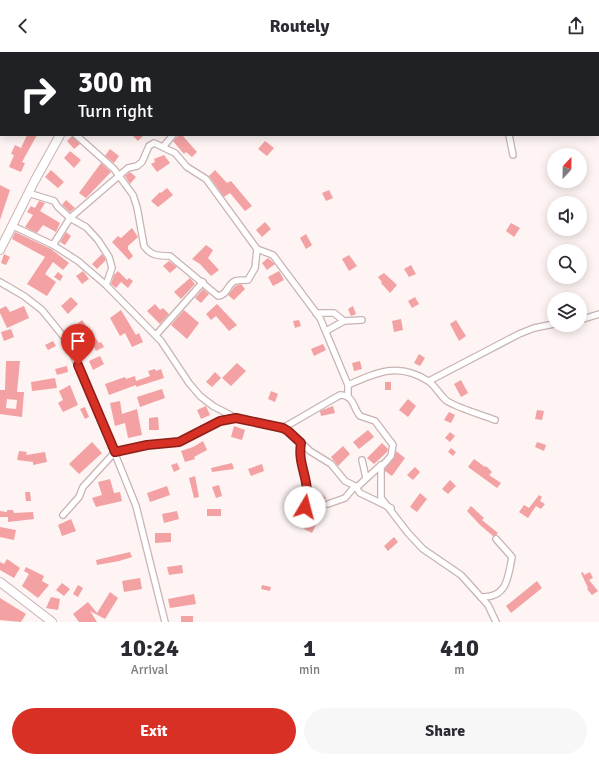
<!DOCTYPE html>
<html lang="en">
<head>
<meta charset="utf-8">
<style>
  :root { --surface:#fff; --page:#f7f7f7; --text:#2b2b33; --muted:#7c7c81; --accent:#d93025 }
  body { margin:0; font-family:Signika,sans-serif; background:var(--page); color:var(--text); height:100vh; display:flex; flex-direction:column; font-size:15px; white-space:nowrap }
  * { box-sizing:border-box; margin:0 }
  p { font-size:13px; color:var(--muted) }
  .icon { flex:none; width:22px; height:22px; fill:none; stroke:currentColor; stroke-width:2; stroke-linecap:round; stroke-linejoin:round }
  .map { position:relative; height:570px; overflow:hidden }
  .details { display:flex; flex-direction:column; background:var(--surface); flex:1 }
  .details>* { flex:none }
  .banner { position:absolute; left:0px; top:0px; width:599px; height:84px; box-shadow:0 2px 10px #0003; background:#202124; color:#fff; overflow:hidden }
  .needle { width:26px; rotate:22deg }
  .buttons { position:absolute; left:547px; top:96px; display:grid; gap:8px }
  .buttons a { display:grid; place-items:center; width:40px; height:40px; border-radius:50%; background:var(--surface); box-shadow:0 2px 10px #0003; font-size:20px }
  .pin { position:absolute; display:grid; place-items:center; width:34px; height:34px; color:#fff; margin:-41px -17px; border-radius:50% 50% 50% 0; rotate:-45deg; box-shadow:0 0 4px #0007 }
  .pin .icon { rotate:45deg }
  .me { position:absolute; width:44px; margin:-22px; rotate:8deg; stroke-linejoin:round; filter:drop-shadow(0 0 3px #0008) }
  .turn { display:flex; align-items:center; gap:14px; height:84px; padding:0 12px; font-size:18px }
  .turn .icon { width:52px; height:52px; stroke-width:2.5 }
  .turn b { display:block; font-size:28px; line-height:34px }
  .eta { display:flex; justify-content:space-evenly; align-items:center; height:68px; text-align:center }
  .eta b { font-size:24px; font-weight:700; line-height:28px }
  .cta { display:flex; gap:8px; margin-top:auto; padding:8px 12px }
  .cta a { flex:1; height:46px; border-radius:24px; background:var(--accent); color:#fff; font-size:16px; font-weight:700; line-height:46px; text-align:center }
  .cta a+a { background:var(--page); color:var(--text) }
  header { display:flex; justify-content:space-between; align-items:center; height:52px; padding:0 12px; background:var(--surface); font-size:18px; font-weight:700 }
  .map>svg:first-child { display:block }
</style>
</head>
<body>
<header><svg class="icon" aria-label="back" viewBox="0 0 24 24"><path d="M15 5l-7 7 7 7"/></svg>Routely<svg class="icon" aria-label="share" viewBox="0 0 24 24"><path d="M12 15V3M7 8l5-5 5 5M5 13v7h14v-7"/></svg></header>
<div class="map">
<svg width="599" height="570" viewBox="0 0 599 570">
  <rect width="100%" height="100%" fill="#fdf4f3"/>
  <g fill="#f3a1a3" fill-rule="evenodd">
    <polygon points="27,83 37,83 22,110 25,111 21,120 9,115 14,103 11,102 15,93 21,96"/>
    <polygon points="132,83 144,83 138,89"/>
    <polygon points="179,83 182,83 197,100 192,105 186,100 184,102 173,89"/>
    <polygon points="72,84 80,92 74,97 67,89"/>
    <polygon points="265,89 274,96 267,104 258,97"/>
    <polygon points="110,97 119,104 114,111 105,104"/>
    <polygon points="70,99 81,108 74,116 64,106"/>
    <polygon points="164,103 170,111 157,120 151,112 155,110 154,107"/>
    <polygon points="101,111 111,120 86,146 79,141"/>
    <polygon points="51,118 64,130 58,136 45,125"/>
    <polygon points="215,118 227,131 231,129 252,154 245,159 230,141 224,145 209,124"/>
    <polygon points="130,120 136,125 130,132 125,124"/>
    <polygon points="0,133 10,138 0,168"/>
    <polygon points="167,136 173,143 158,155 151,149 160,140 161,141"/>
    <polygon points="329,138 333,146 326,149 322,141"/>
    <polygon points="66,148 75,156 70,160 62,153"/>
    <polygon points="39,149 45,151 40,159 60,171 56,180 43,173 37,181 25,175 33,163 27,160 31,154 35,156"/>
    <polygon points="265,170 271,177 262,185 256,178"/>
    <polygon points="511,171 520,176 514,185 506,179"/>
    <polygon points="132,176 138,185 128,194 128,197 133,204 129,208 112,190 118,184 121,186"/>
    <polygon points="15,180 51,197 69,211 63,218 53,210 45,222 56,230 47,244 27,232 45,205 12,187"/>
    <polygon points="66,180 71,184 65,193 60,190"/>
    <polygon points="306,182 312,193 306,197 300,186"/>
    <polygon points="206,193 213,198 208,206 219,218 211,224 200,212 192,207"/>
    <polygon points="4,202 10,205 6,213 1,211"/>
    <polygon points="102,202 106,208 97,217 92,212"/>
    <polygon points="349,203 357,214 349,219 342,207"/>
    <polygon points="268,206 275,212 267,218 262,211"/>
    <polygon points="169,209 177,215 170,221 163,214"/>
    <polygon points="411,213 416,222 409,225 404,217"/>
    <polygon points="83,219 89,227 82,232 76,224"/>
    <polygon points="118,219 127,228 129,226 133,229 128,236 121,230 116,236 111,232 114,223"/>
    <polygon points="279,219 284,228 273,234 268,225"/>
    <polygon points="58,220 63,224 60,229 54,225"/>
    <polygon points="384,221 397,233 390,241 381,231 382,230 378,225"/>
    <polygon points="190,226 195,232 181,247 174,240"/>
    <polygon points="241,232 245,237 234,248 228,243 235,234"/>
    <polygon points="203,237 209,242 201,251 195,246"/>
    <polygon points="71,245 78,252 68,262 61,254"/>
    <polygon points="415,245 419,252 412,256 408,249"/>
    <polygon points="155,252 160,258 163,256 169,262 160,272 147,259"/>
    <polygon points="217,252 237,273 229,279 216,264 211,268 206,262"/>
    <polygon points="6,254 10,260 24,254 29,266 7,276 0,261 0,257"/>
    <polygon points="353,254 356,262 351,264 348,257"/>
    <polygon points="121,258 136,283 139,281 143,290 132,295 125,281 120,284 110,266"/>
    <polygon points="184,258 199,271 187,287 171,273"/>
    <polygon points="401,267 403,278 394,280 392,269"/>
    <polygon points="82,268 99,291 101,290 104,295 96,299 90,288 84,292 72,276"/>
    <polygon points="299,268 301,274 295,276 293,269"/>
    <polygon points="456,268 466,284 459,289 450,272"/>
    <polygon points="11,277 14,285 4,289 1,280"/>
    <polygon points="53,289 56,294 48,298 45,293"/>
    <polygon points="323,292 326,298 314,304 311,297"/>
    <polygon points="419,302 425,306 420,314 414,311"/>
    <polygon points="100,304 104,312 93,318 89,309"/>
    <path d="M6,309H20L17,340H24L22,365L0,362V338H5ZM7,347L17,348L16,357L6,356Z"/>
    <polygon points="360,309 362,317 354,319 352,311"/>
    <polygon points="237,311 246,319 231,334 222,326"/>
    <polygon points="67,314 68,320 57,323 55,317"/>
    <polygon points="155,317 156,319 161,317 164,326 136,335 136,333 109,343 105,332 125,325 126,327 135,324 136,329 150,324 148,319"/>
    <polygon points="215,320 221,326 212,335 206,330"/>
    <polygon points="55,326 57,336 32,339 31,330"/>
    <polygon points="461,328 468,341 461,345 454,332"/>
    <rect x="385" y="330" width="6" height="8"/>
    <polygon points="70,333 78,353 63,360 58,351 63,348 59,339"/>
    <polygon points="162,337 165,346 140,355 137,345"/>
    <polygon points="271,339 278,342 275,350 268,347"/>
    <polygon points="408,347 416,354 408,365 399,358"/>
    <polygon points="120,349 122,362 137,357 142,383 128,386 125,371 115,374 110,351"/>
    <polygon points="206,354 210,363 201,367 197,358"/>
    <polygon points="333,354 335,361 321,364 320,359"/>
    <polygon points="85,355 89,365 85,367 80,357"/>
    <polygon points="537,358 544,359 542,368 535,367"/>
    <polygon points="449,360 455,363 451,371 444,368"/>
    <polygon points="158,365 159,378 149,378 149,366"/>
    <polygon points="234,374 245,378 242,388 231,385"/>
    <polygon points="368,378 374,385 359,397 353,390"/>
    <polygon points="450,380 455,384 450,390 445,386"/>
    <polygon points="203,389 207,398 194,405 195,407 185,410 181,399 193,395"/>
    <polygon points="92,390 102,401 79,422 69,412"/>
    <polygon points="537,390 546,393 544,399 535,395"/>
    <polygon points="382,391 388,397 387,400 374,412 367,406"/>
    <polygon points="343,394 350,402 338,414 331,405"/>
    <polygon points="451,396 456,400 453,404 448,400"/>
    <polygon points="19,399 27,400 26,403 45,400 47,410 33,413 33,410 17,408"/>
    <polygon points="396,399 405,406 392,424 385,419 385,417 394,406"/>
    <polygon points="474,407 485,415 486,414 492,420 489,423 501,431 497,436 468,415"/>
    <polygon points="177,411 180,417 174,420 171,413"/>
    <polygon points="232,411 234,417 212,420 211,416"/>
    <polygon points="262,412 264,419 251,424 248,417"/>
    <polygon points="415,415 420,420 413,428 407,423"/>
    <polygon points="195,424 199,445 194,446 189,426"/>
    <polygon points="110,427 114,441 120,440 122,449 96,455 92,446 102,443 98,430"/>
    <polygon points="450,428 456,434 448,442 442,437"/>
    <polygon points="219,433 222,444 216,446 212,435"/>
    <polygon points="167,434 170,443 150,450 147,441"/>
    <polygon points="25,440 30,440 31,449 26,449"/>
    <polygon points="420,441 427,447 417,460 410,455"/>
    <polygon points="322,442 326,446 317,457 315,455"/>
    <polygon points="539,443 542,445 540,449 545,452 541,457 536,454 528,466 519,460 524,453 529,456"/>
    <polygon points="471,454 484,466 482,468 498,481 496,483 493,484 480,473 467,459"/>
    <rect x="207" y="457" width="14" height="7"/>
    <polygon points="294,457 301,463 296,469 289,463"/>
    <polygon points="314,457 322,461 312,481 304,477"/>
    <polygon points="7,458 13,458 14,461 33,460 34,467 8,470 8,465 0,465 0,459 7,460"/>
    <polygon points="177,459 179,467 164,471 162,462"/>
    <polygon points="71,467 76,479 62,484 58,473"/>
    <polygon points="0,475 16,478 14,488 0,485"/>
    <polygon points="155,481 171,481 171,490 155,491"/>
    <polygon points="394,485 398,490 388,499 384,494"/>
    <polygon points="130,500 132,505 119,509 97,513 96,508"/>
    <polygon points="7,507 20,516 14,526 0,518 0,510 4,512"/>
    <polygon points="182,513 183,521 169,523 167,515"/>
    <polygon points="26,515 44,524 42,529 49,533 38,546 22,534 29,522 24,519"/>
    <polygon points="583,520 584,523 590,520 593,526 589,528 598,539 592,543 587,537 588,536 581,521"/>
    <polygon points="140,526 142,537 124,540 122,529"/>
    <polygon points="537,529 542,536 511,561 506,554"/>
    <polygon points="62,531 70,537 64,544 56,538"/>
    <polygon points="78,533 83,536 78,545 73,542"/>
    <polygon points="262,533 271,535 270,539 261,537"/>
    <polygon points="110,540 118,546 105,567 90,559 97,570 79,570 73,562 88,550 97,561"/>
    <polygon points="194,542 196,552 170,556 168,547"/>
    <polygon points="51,545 60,547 58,558 46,556"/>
    <polygon points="0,546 26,562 21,570 0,568"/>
    <rect x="181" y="564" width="12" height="6"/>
  </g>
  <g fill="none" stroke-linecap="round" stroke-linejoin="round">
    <g stroke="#c8b3b3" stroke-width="8">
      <g id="street">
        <polyline points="141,0 142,1"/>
        <polyline points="495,0 495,1"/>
        <polyline points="509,83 513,103"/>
        <polyline points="163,95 173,83"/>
        <polyline points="28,141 54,149 58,155 70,166 86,175 98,188 109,205 112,216 106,233"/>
        <polyline points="13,174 53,193 78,209 106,233 161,289 189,331 200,344 213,354 236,366 259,370 289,379 310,399 331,412 345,429 355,434 360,441 391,456"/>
        <path d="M53,193L70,166L128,116L137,114L142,110L149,94L154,91L175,101L187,115L206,127L257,197L255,216L248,228C244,228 239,228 235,229C227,232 228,243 218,244L170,204C159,204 151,204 144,194L137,155L133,143L114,117L76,83"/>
        <polyline points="257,197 273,203 320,266 348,333 348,345"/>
        <polyline points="0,230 24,244 42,258 67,289 94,350 136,454 165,570"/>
        <polyline points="316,261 334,261 344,269 362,268"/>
        <polyline points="580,268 599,262"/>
        <polyline points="326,279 344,269"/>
        <polyline points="156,283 203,230"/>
        <polyline points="429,329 519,282 534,276 554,272"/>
        <path d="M348,333C377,320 399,310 428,329C436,334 440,344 447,349C458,356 482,363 495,368"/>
        <path d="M283,376L340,343C354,343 353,356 360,364L375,369L393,393L391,404L383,413H381V446L408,481L423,497L461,523L488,553L496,570"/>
        <path d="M301,391C297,415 312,427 305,455"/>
        <polyline points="362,408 366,426"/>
        <polyline points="356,436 381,413"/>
        <polyline points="328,452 345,446 355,434"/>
        <polyline points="63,463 79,445 83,435 115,400 147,393 179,390 220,369 236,366"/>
        <path d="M481,545C507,546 508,526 512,505L496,487"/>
      </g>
    </g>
    <g stroke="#c8b3b3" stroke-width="10">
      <g id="secondary">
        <polyline points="127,1 128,0"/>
        <polyline points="0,198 34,130 60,83"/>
        <polyline points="0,530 52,570"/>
      </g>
    </g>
    <use href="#street" stroke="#fff" stroke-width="5.5"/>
    <use href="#secondary" stroke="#fff" stroke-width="8"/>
  </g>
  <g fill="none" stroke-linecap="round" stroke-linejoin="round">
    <g stroke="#8d1f18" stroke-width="10">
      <path id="route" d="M78,313L115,400L147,393L179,390L220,369L236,366L283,376L288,379L301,391C297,416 312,427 305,455"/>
    </g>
    <use href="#route" stroke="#d93025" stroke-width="7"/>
  </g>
</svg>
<div class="buttons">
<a><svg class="needle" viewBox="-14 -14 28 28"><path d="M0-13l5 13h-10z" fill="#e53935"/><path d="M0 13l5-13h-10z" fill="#7c7c81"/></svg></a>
<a><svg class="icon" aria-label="sound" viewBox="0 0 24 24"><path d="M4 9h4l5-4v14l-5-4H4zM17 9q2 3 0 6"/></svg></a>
<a><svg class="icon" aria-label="search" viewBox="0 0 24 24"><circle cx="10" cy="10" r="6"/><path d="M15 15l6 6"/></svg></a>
<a><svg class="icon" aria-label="layers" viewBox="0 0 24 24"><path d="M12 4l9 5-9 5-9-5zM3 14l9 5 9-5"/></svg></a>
</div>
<div class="pin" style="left:78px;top:313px;background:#d93025"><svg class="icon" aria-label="arrive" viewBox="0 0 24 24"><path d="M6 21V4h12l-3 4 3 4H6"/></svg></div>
<svg class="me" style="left:305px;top:455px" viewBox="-20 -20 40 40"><circle r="19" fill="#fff"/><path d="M0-13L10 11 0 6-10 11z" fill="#d93025"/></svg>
<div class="banner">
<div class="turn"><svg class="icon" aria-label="right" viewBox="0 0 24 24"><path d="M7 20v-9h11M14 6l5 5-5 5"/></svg><div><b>300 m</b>Turn right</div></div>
</div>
</div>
<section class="details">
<div class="eta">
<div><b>10:24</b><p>Arrival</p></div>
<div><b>1</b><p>min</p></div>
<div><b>410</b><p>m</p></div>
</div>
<div class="cta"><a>Exit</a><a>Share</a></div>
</section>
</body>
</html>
